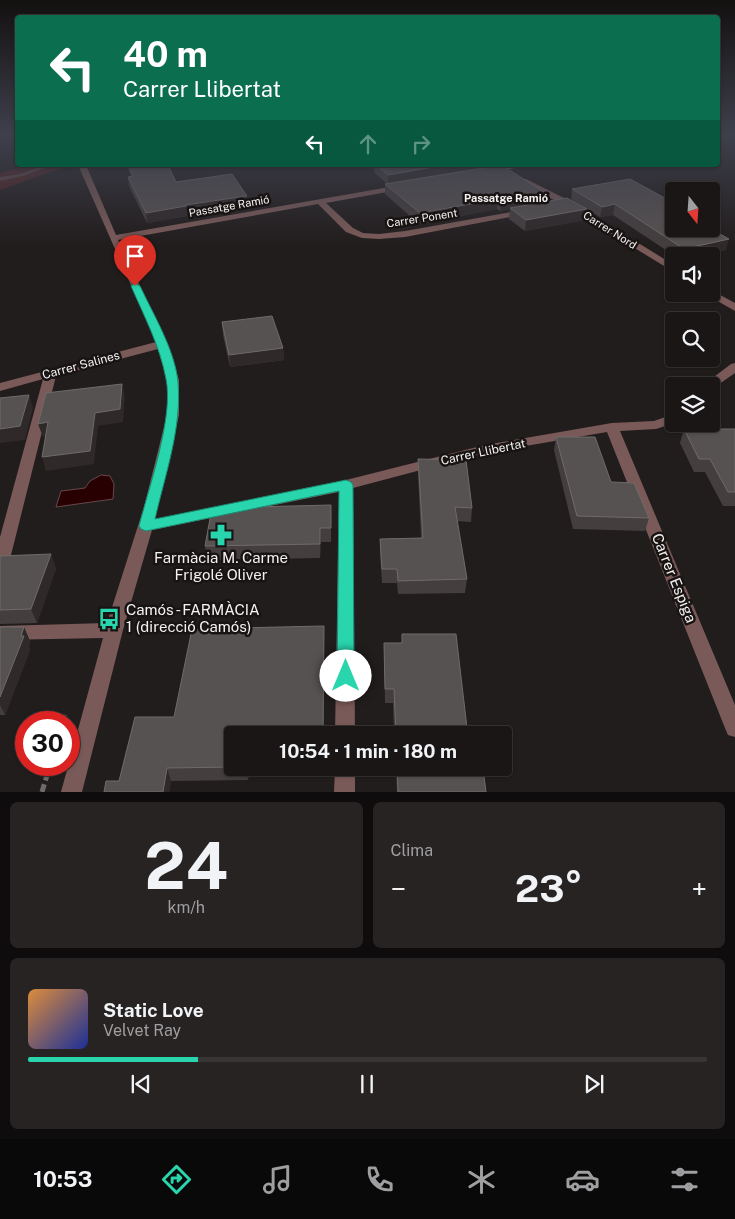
<!DOCTYPE html>
<html lang="es">
<head>
<meta charset="utf-8">
<style>
	:root { --surface:#1a1616; --page:#272323; --text:#f1f3f6; --muted:#9f9fa1; --line:#383535; --accent:#28d5ad }
	body { margin:0; font-family:"Public Sans",sans-serif; background:var(--page); color:var(--text); height:100vh; display:flex; flex-direction:column; font-size:19px; white-space:nowrap }
	* { box-sizing:border-box; margin:0 }
	p { font-size:16px; color:var(--muted) }
	.icon { flex:none; width:28px; height:28px; fill:none; stroke:currentColor; stroke-width:2; stroke-linecap:round; stroke-linejoin:round }
	.map { position:relative; height:792px; overflow:hidden }
	.drawer { display:flex; flex-direction:column; gap:10px; padding:10px; background:#0e0c0c; flex:1 }
	.drawer>* { flex:none }
	.guide { position:absolute; left:15px; top:15px; width:705px; height:152px; border-radius:5px; box-shadow:0 1px 4px #0004,0 0 0 1px var(--line); background:#0b6e4f; color:#fff; overflow:hidden }
	.needle { width:32px; rotate:163deg }
	.fabs { position:absolute; left:665px; top:182px; display:grid; gap:10px }
	.fabs a { display:grid; place-items:center; width:55px; height:55px; border-radius:5px; background:var(--surface); box-shadow:0 1px 4px #0004,0 0 0 1px var(--line); font-size:25px }
	.speed { position:absolute; left:15px; top:711px; display:flex; gap:10px; font-size:25px; font-weight:700; text-align:center }
	.speed>* { display:grid; place-content:center; width:65px; height:65px; border-radius:50%; background:var(--surface); box-shadow:0 1px 4px #0004,0 0 0 1px var(--line); line-height:1 }
	.speed .limit { border:8px solid #d22; background:#fff; color:#111 }
	.pin { position:absolute; display:grid; place-items:center; width:42px; height:42px; color:#fff; margin:-51px -21px; border-radius:50% 50% 50% 0; rotate:-45deg; box-shadow:0 0 5px #0007 }
	.pin .icon { rotate:45deg }
	.me { position:absolute; width:55px; margin:-28px; rotate:0deg; stroke-linejoin:round; filter:drop-shadow(0 0 4px #0008) }
	.turn { display:flex; align-items:center; gap:18px; height:105px; padding:0 25px; font-size:22px }
	.turn .icon { width:65px; height:65px; stroke-width:2.5 }
	.turn b { display:block; font-size:35px; line-height:42px }
	.lanes { display:flex; align-items:center; height:48px; padding:0 25px; background:#0003; justify-content:center; gap:25px; direction:ltr }
	.lanes .off { opacity:.35 }
	.big { font-size:38px; font-weight:700; line-height:1.1 }
	.drawer .widget { flex:1; display:flex; flex-direction:column; justify-content:center; gap:8px; min-width:0; padding:0 18px; border-radius:8px; background:var(--page) }
	.drawer .dial { align-items:center; gap:0 }
	.dial b { font-size:65px; line-height:1 }
	.song { display:flex; align-items:center; gap:15px }
	.cover { width:60px; height:60px; border-radius:8px; background:linear-gradient(135deg,hsl(30 70% 55%),hsl(230 70% 35%)) }
	.played { height:5px; border-radius:2px; background:linear-gradient(90deg,var(--accent) 25%,var(--line) 25%) }
	.keys { display:flex; justify-content:space-around; direction:ltr }
	.heat { display:flex; justify-content:space-between; align-items:center; font-size:28px; direction:ltr }
	.drawer .tiles { flex:1; display:grid; gap:10px; grid-template-columns:1fr 1fr }
	.widget:last-child { grid-column:span 2 }
	.trip { position:absolute; left:224px; top:726px; width:288px; height:50px; border-radius:5px; background:var(--surface); box-shadow:0 1px 4px #0004,0 0 0 1px var(--line); font-weight:700; line-height:50px; text-align:center }
	.tab-bar { display:flex; height:80px; justify-content:space-around; align-items:center; background:#0a0909; color:var(--muted) }
	.tab-bar .icon { width:35px; height:35px }
	.tab-bar .on { color:var(--accent) }
	.tab-bar b { font-size:22px; color:var(--text) }
	.map>svg:first-child { display:block }
	.green { fill:#532121 }
	.water { fill:#280002; stroke:#66484a }
	.lines { fill:none; stroke-linecap:round; stroke-linejoin:round }
	.stream { fill:#66484a; fill-rule:evenodd }
	.path { stroke:#706b6b; stroke-width:5; stroke-dasharray:8 4; stroke-linecap:butt }
	.minor { fill:#7a5a58; fill-rule:evenodd }
	.wall { fill:#443e3e }
	.shaded-wall { fill:#2f2929 }
	.building { fill:#575252; stroke:#706b6b }
	.route { fill:#28d5ad; stroke:#1a8a70 }
	.labels { text-anchor:middle; stroke-width:5; stroke-linejoin:round; paint-order:stroke }
	.far-neighbourhood-label { font-size:11px; font-weight:bold; fill:#f5f1f1; stroke:#191414 }
	.far-street-label { font-size:11px; fill:#f5f1f1; stroke:#191414 }
	.street-label { font-size:12px; fill:#f5f1f1; stroke:#191414 }
	.near-poi-label { font-size:15px; fill:#f5f1f1; stroke:#191414 }
	.near-street-label { font-size:15px; fill:#f5f1f1; stroke:#191414 }
</style>
</head>
<body>
<div class="map">
<svg width="735" height="792" viewBox="0 0 735 792">
	<rect width="100%" height="100%" fill="#221d1d"/>
	<!-- green -->
	<path class="green" d="M30,165l37,1 -67,24v-17z"/>
	<!-- water -->
	<path class="water" d="M101,475l9,1 4,8 -1,15 -57,8 5,-16 24,-3 5,-7z"/>
	<g class="lines">
		<!-- stream -->
		<path class="stream" d="M45,165h8l-30,11 -23,5v-4l20,-3z"/>
		<!-- path -->
		<g class="path">
			<path d="M62,722l3,-8"/>
			<path d="M42,792l8,-27"/>
		</g>
		<!-- minor -->
		<g class="minor">
			<path d="M78,165h8l30,70 285,-50 4,2 -1,2 -78,14 27,25 10,5 16,1 26,-3 124,-22 1,2 -4,3 -121,23 -26,2 -17,-1 -16,-6 -28,-28 -200,36 50,104 11,36v35l-24,104 191,-39 139,-35 127,-22 42,-2 20,-7v9l-18,6 -36,2 115,274v32l-7,-2 -3,-7 -118,-296 -122,21 -132,35 2,247h-20l4,-243 -187,38 -29,100 -41,162h-21l42,-154 -103,2v-14l107,-3 37,-116 23,-92v-35l-9,-31 -102,27 -45,179 -2,4 -9,1v-23l43,-158 -43,12v-8l156,-41z"/>
			<path d="M513,165h18l-41,8 -4,-2z"/>
			<path d="M520,179h6l44,22 104,64v7l-110,-67 -44,-22z"/>
			<path d="M711,290l24,13v8l-28,-16 -1,-1h5z"/>
			<path d="M735,363v10l-23,16 -1,-3h-9l29,-22z"/>
			<path d="M335,768h20v24h-21z"/>
		</g>
	</g>
	<!-- wall -->
	<g class="wall">
		<path d="M127,165h41l8,17 72,23 -61,10v1l-40,7 -18,-37 -1,-9h3z"/>
		<path d="M370,165h113v3l-39,7 100,27 41,18 -60,11 -16,-12 1,-10 -10,2 -3,-2 -78,15 -34,-30v-10h2l-13,-12v-3z"/>
		<path d="M630,179l96,71 -29,6h-22l-62,-41 -13,2 -29,-18 1,-10z"/>
		<path d="M222,322l61,26 1,12 -54,7 -7,-32z"/>
		<path d="M684,429h51v77h-12l-18,-34h-11l-14,-29z"/>
		<path d="M556,437l55,45 38,36 -4,13 -72,-2 -19,-79z"/>
		<path d="M418,459l54,49 -1,14 -14,-1 10,58 -2,14 -67,1 -1,-11h-15l-2,-30v-14l41,-1 -3,-65z"/>
		<path d="M331,519v23h-10l-1,16 -113,2 -2,-14z"/>
		<path d="M0,556l56,12 -19,55 -37,1z"/>
		<path d="M324,626v14l-92,95v33h18l-2,12 -77,1 -2,11h-65l15,-11 55,-64z"/>
		<path d="M0,627h24l6,14 -1,5 1,4 -25,65h-5z"/>
		<path d="M402,634l65,94 12,7h-85l-1,-32h-8l-1,-60h18z"/>
		<path d="M396,768h87l3,24h-89z"/>
	</g>
	<!-- shaded-wall -->
	<g class="shaded-wall">
		<path d="M445,165h38v3l-95,17v-10z"/>
		<path d="M545,193l-2,10 -43,8 1,-10z"/>
		<path d="M247,196l1,9 -61,10v1l-40,7 -1,-10 39,-8z"/>
		<path d="M498,199l-1,10 -78,15 1,-11z"/>
		<path d="M615,204l-2,11 -13,2 2,-10z"/>
		<path d="M587,209l-2,11 -60,11 1,-11z"/>
		<path d="M729,239l-3,11 -29,6h-15l2,-7z"/>
		<path d="M283,348l1,12 -54,7 -1,-12z"/>
		<path d="M122,384l3,13 -2,25 -25,4 -4,38 -48,7 -4,-14 53,-44z"/>
		<path d="M29,395l4,13 -8,32 -25,3v-14z"/>
		<path d="M48,422l5,13 -10,2 -5,-13z"/>
		<path d="M320,528l1,14 -1,16z"/>
		<path d="M51,554l5,14 -19,55 -6,-14z"/>
		<path d="M324,626v109h-1z"/>
		<path d="M24,627l6,14 -1,5 1,4 -25,65 -5,-10v-8z"/>
		<path d="M167,768l4,13 -2,11h-6z"/>
		<path d="M246,768h4l-2,12z"/>
	</g>
	<!-- building -->
	<g class="building">
		<path d="M129,165h39l8,17 56,-8 15,22 -62,9 1,1 -40,7 -18,-36 5,-1z"/>
		<path d="M376,165h69l-57,10z"/>
		<path d="M502,165l43,28 -44,8 -3,-2 -78,14 -35,-29z"/>
		<path d="M630,179l44,24v26h37l18,10 -45,10 -69,-45 -13,3 -30,-18z"/>
		<path d="M567,198l20,11 -61,11 -16,-12z"/>
		<path d="M272,316l11,32 -54,7 -7,-33z"/>
		<path d="M122,384l-2,25 -25,4 -5,38 -48,6 6,-35 -10,2 8,-31z"/>
		<path d="M29,395l-9,31 -20,3v-31z"/>
		<path d="M684,429h51v63h-7l-18,-33h-11z"/>
		<path d="M556,437h39l16,45 23,1 15,35 -72,-2z"/>
		<path d="M418,459l48,1 6,48 -17,-1 12,72 -69,2 -1,-12h-15l-2,-30 43,-1z"/>
		<path d="M331,505v23h-11v16l-115,2 7,-38z"/>
		<path d="M51,554l-20,55 -31,1v-54z"/>
		<path d="M324,626l-1,109h-91v32l-65,1 -4,24h-59l2,-11h13l16,-64h39l18,-88z"/>
		<path d="M0,627h24l-3,9h3l-24,61z"/>
		<path d="M402,634h54l11,94h11l1,7h-83l-2,-46h-9l-1,-46h18z"/>
		<path d="M397,768h86l3,24h-88z"/>
	</g>
	<!-- sky -->
	<linearGradient id="sky" x2="0" y2="1"><stop stop-color="#131010"/><stop offset="0.55" stop-color="#3e404c"/><stop offset="1" stop-color="#3e404c" stop-opacity="0"/></linearGradient>
	<rect width="735" height="245" fill="url(#sky)"/>
	<!-- route -->
	<path class="route" d="M135,283l5,3c13,28 35,64 38,96 4,46 -13,93 -23,137l191,-39 5,2 2,3 1,191 -3,6 -5,2 -6,-2 -3,-6 2,-185 -193,40 -5,-2 -2,-3c10,-39 35,-110 27,-147 -6,-33 -22,-63 -35,-93z"/>
	<!-- icons -->
	<defs>
		<g id="pharmacy-bare" transform="scale(1.725)"><path d="M-2-6h4v4h4v4h-4v4h-4v-4h-4v-4h4Z" fill="#28d5ad" stroke="#191414" stroke-width="2.5" paint-order="stroke"/></g>
		<g id="bus-bare" transform="scale(1.725)"><path d="M-5-6H5V4H4V6H2V4H-2V6H-4V4H-5ZM-3.5-4V0h7V-4ZM-3.5 1.2v1.5H-2V1.2ZM2 1.2v1.5H3.5V1.2Z" fill="#28d5ad" stroke="#191414" stroke-width="2.5" paint-order="stroke"/></g>
	</defs>
	<g fill-rule="evenodd">
		<use href="#pharmacy-bare" x="221" y="535"/>
		<use href="#bus-bare" x="109" y="619"/>
	</g>
	<g class="labels">
		<!-- far-neighbourhood labels -->
		<g class="far-neighbourhood-label">
			<text x="506" y="202">Passatge Ramió</text>
		</g>
		<!-- far-street labels -->
		<g class="far-street-label">
			<text transform="translate(229 206) rotate(-10)" y="4">Passatge Ramió</text>
			<text transform="translate(422 218) rotate(-9)" y="4">Carrer Ponent</text>
			<text transform="translate(610 230) rotate(32)" y="4">Carrer Nord</text>
		</g>
		<!-- street labels -->
		<g class="street-label">
			<text transform="translate(81 365) rotate(-15)" y="4">Carrer Salines</text>
			<text transform="translate(483 452) rotate(-12)" y="4">Carrer Llibertat</text>
		</g>
		<!-- near-poi labels -->
		<g class="near-poi-label">
			<text x="221" y="563">Farmàcia M. Carme<tspan x="221" dy="17">Frigolé Oliver</tspan></text>
			<text x="126" y="615" text-anchor="start">Camós - FARMÀCIA<tspan x="126" dy="17">1 (direcció Camós)</tspan></text>
		</g>
		<!-- near-street labels -->
		<g class="near-street-label">
			<text transform="translate(674 578) rotate(68)" y="5">Carrer Espiga</text>
		</g>
	</g>
</svg>
<div class="fabs">
<a><svg class="needle" viewBox="-14 -14 28 28"><path d="M0-13l5 13h-10z" fill="#e53935"/><path d="M0 13l5-13h-10z" fill="#9f9fa1"/></svg></a>
<a><svg class="icon" aria-label="sound" viewBox="0 0 24 24"><path d="M4 9h4l5-4v14l-5-4H4zM17 9q2 3 0 6"/></svg></a>
<a><svg class="icon" aria-label="search" viewBox="0 0 24 24"><circle cx="10" cy="10" r="6"/><path d="M15 15l6 6"/></svg></a>
<a><svg class="icon" aria-label="layers" viewBox="0 0 24 24"><path d="M12 4l9 5-9 5-9-5zM3 14l9 5 9-5"/></svg></a>
</div>
<div class="speed"><div class="limit">30</div></div>
<div class="pin" style="left:135px;top:286px;background:#d93025"><svg class="icon" aria-label="arrive" viewBox="0 0 24 24"><path d="M6 21V4h12l-3 4 3 4H6"/></svg></div>
<svg class="me" style="left:346px;top:676px" viewBox="-20 -20 40 40"><circle r="19" fill="#fff"/><path d="M0-13L10 11 0 6-10 11z" fill="#28d5ad"/></svg>
<div class="trip">10:54 · 1 min · 180 m</div>
<div class="guide">
<div class="turn"><svg class="icon" aria-label="left" viewBox="0 0 24 24"><path d="M17 20v-9H6M10 6l-5 5 5 5"/></svg><div><b>40 m</b>Carrer Llibertat</div></div>
<div class="lanes"><svg class="icon" aria-label="left" viewBox="0 0 24 24"><path d="M17 20v-9H6M10 6l-5 5 5 5"/></svg><svg class="icon off" aria-label="ahead" viewBox="0 0 24 24"><path d="M12 20V5M6 11l6-6 6 6"/></svg><svg class="icon off" aria-label="right" viewBox="0 0 24 24"><path d="M7 20v-9h11M14 6l5 5-5 5"/></svg></div>
</div>
</div>
<section class="drawer">
<div class="tiles">
<div class="widget dial"><b>24</b><p>km/h</p></div>
<div class="widget"><p>Clima</p>
<div class="heat"><a>−</a><b class="big">23°</b><a>+</a></div>
</div>
<div class="widget">
<div class="song"><i class="cover"></i><div><b>Static Love</b><p>Velvet Ray</p></div></div>
<div class="played"></div>
<div class="keys"><svg class="icon" aria-label="previous" viewBox="0 0 24 24"><path d="M18 5L8 12l10 7zM5 5v14"/></svg><svg class="icon" aria-label="pause" viewBox="0 0 24 24"><path d="M8 5v14M16 5v14"/></svg><svg class="icon" aria-label="next" viewBox="0 0 24 24"><path d="M6 5l10 7-10 7zM19 5v14"/></svg></div>
</div>
</div>
</section>
<nav class="tab-bar">
<b>10:53</b>
<svg class="icon on" aria-label="directions" viewBox="0 0 24 24"><path d="M12 3l9 9-9 9-9-9zM9 14v-3h6M13 9l2 2-2 2"/></svg>
<svg class="icon" aria-label="music" viewBox="0 0 24 24"><path d="M9 18V5l10-2v13"/><circle cx="6" cy="18" r="3"/><circle cx="16" cy="16" r="3"/></svg>
<svg class="icon" aria-label="phone" viewBox="0 0 24 24"><path d="M5 4h4l2 5-3 2q2 4 5 5l2-3 5 2v4C11 20 4 13 5 4z"/></svg>
<svg class="icon" aria-label="climate" viewBox="0 0 24 24"><path d="M12 3v18M4 7l16 10M4 17L20 7"/></svg>
<svg class="icon" aria-label="car" viewBox="0 0 24 24"><path d="M5 17H2v-5l4-1 3-4h7l3 4 3 1v5h-3M9 17h6M6 11h13"/><circle cx="7" cy="17" r="2"/><circle cx="17" cy="17" r="2"/></svg>
<svg class="icon" aria-label="filters" viewBox="0 0 24 24"><path d="M4 7h16M4 17h16"/><circle cx="9" cy="7" r="2"/><circle cx="15" cy="17" r="2"/></svg>
</nav>
</body>
</html>
